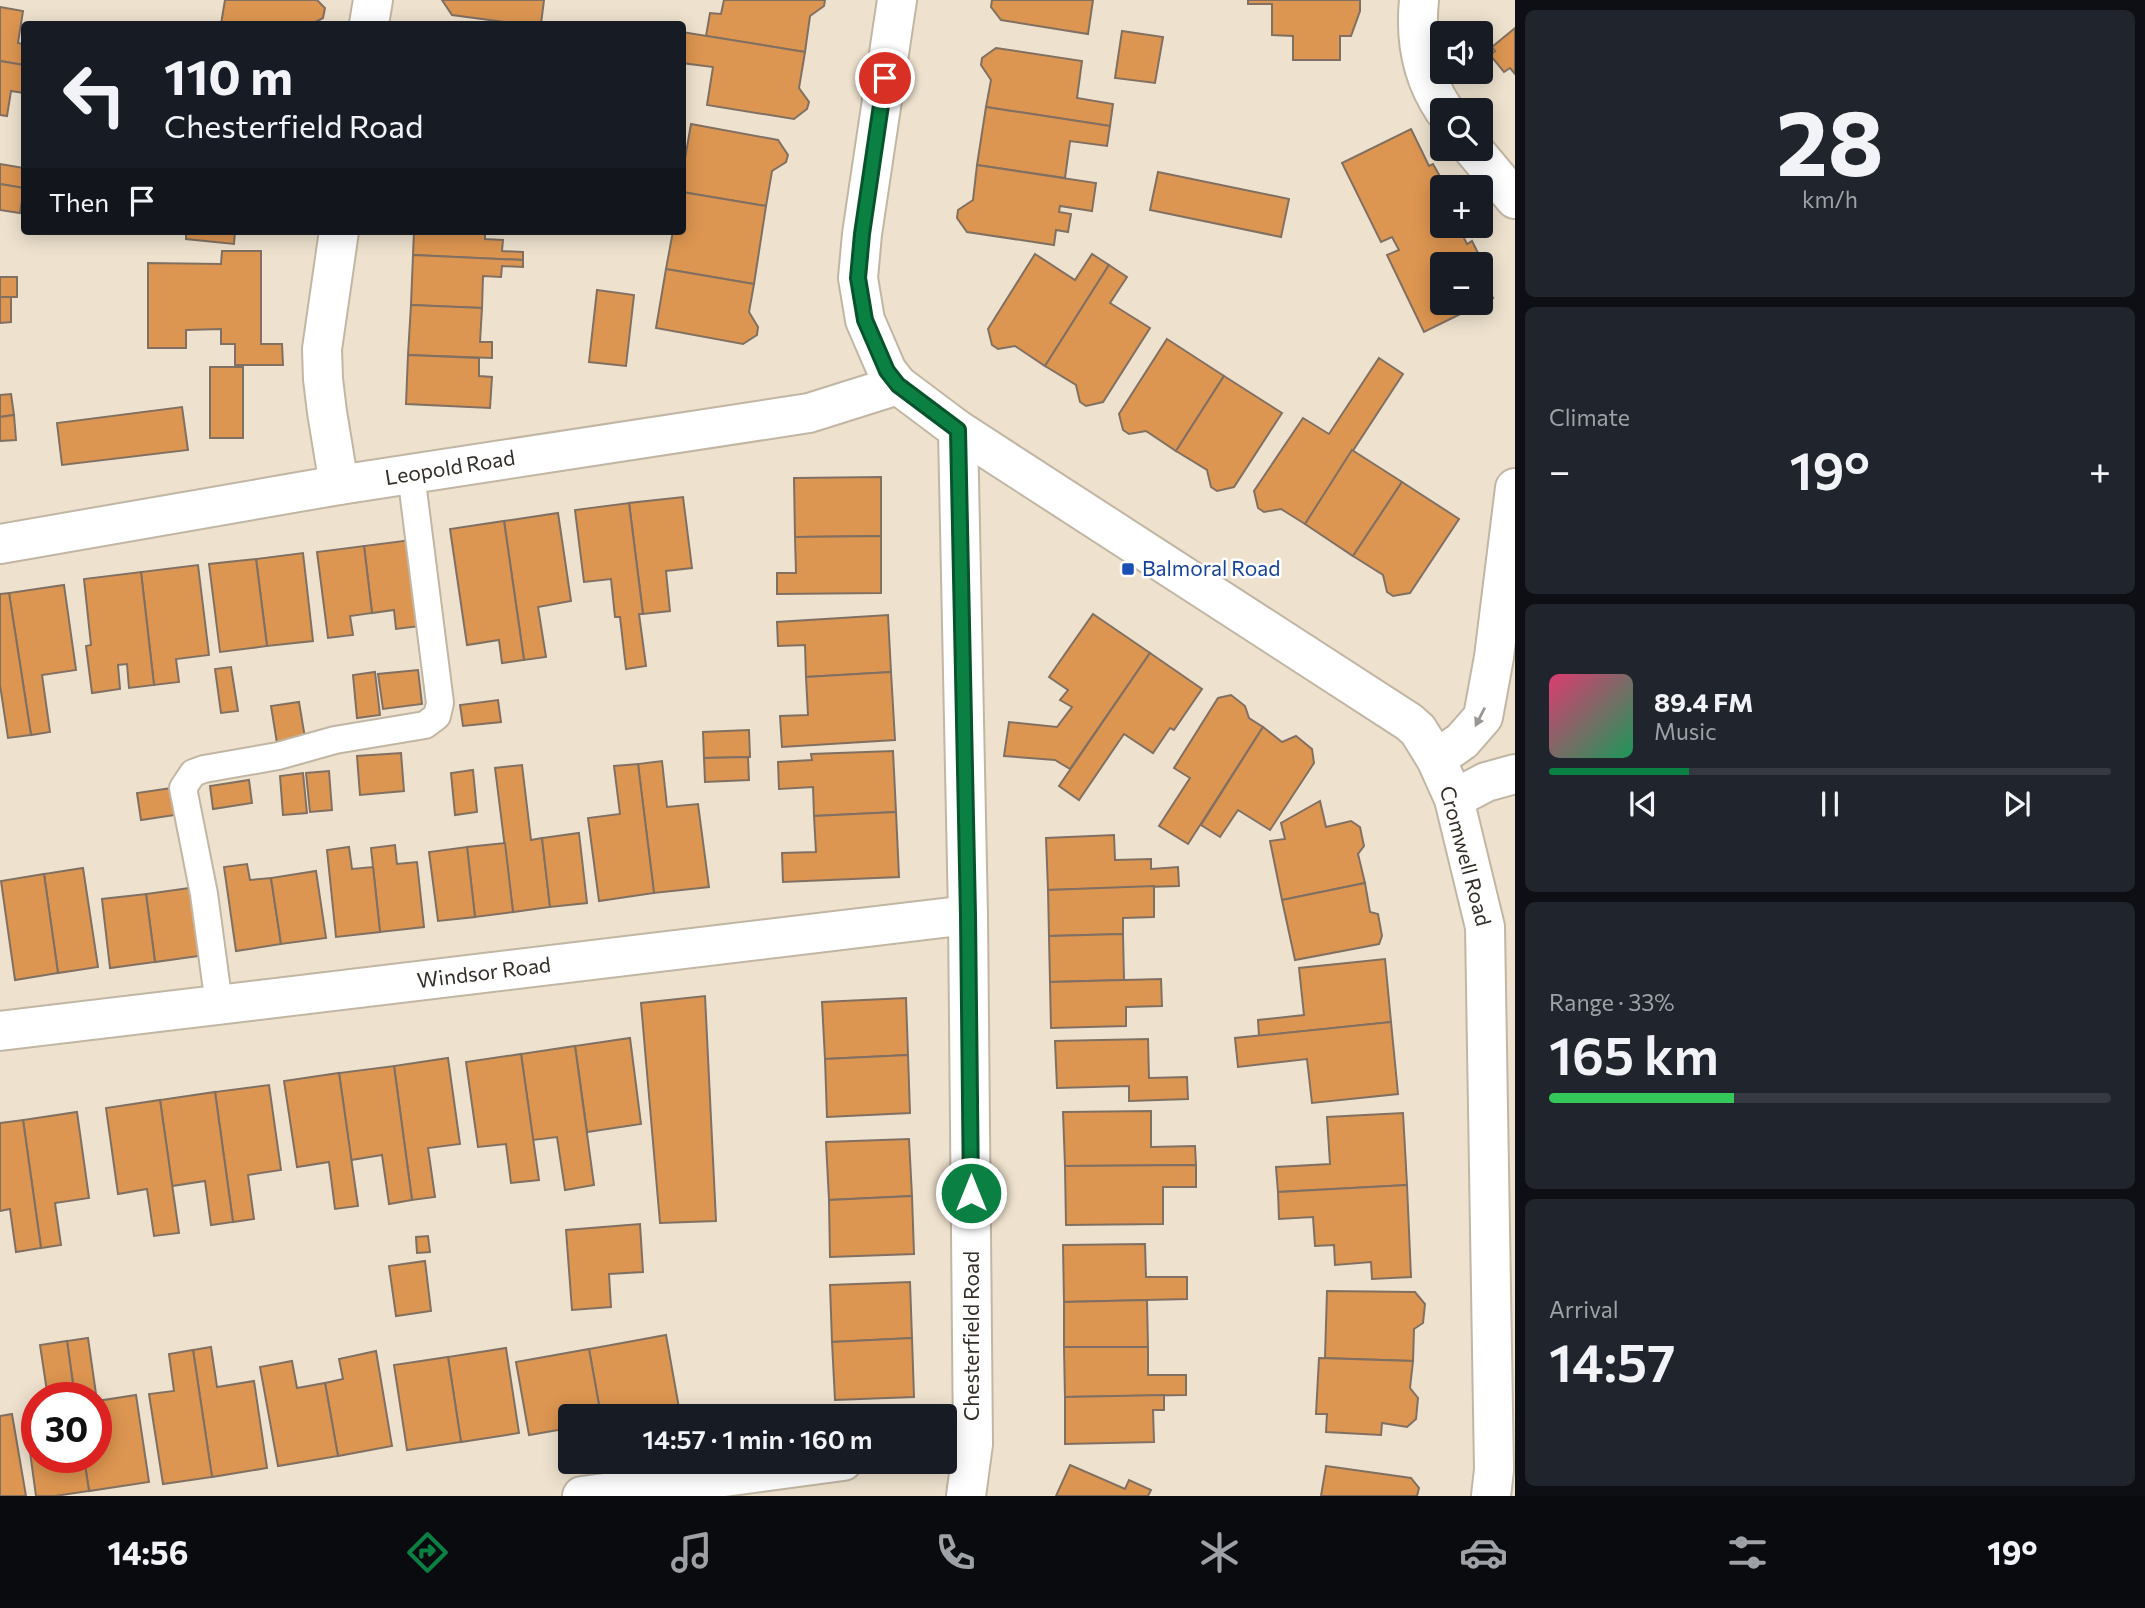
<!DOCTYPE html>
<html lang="en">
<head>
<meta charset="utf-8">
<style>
	:root { --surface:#171b24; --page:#20242c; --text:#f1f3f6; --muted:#9ea1a6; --line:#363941; --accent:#0b8043 }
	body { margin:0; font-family:Commissioner,sans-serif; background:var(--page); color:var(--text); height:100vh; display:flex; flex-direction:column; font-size:26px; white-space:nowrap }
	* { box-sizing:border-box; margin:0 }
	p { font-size:23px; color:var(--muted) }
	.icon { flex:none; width:38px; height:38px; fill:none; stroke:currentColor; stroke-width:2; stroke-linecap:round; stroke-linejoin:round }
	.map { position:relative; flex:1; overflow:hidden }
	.panel { display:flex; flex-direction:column; gap:10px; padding:10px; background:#0d0f14; width:630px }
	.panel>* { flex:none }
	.top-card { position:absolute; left:21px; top:21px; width:665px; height:214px; border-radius:7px; box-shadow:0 4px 18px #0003; background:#171b24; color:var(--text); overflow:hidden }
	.buttons { position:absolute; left:1430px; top:21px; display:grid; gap:14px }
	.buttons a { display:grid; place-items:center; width:63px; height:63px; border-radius:7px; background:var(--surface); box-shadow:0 4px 18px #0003; font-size:35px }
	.speed { position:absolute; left:21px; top:1382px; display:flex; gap:14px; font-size:35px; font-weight:700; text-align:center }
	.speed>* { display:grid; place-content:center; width:91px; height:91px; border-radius:50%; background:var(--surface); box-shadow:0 4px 18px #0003; line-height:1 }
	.speed .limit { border:10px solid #d22; background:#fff; color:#111 }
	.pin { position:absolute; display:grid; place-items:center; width:60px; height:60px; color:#fff; margin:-30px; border:4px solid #fff; border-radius:50%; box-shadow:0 2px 7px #0007 }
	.me { position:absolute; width:77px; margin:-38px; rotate:0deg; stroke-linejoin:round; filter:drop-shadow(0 0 5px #0008) }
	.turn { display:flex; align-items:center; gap:24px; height:147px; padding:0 28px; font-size:32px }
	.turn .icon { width:91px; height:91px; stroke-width:2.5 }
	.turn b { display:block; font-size:49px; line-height:60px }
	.then { display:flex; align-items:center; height:66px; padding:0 28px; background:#0003; gap:14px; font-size:26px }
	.big { font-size:52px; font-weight:600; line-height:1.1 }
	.panel .card { flex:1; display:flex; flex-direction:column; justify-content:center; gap:10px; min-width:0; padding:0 24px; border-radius:10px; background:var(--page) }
	.panel .dial { align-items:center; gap:0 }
	.dial b { font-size:91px; line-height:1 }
	.song { display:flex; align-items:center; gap:21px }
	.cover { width:84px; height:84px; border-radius:10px; background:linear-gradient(135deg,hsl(340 70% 55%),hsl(150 70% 35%)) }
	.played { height:7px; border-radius:4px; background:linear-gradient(90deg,var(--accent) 25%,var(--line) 25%) }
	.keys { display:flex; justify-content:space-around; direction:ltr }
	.heat { display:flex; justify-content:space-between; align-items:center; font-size:38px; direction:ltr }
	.charge { height:10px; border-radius:5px; background:linear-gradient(90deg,#34c759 33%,var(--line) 0) }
	.trip { position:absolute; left:558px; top:1404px; width:399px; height:70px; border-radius:7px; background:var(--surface); box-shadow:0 4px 18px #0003; font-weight:600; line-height:70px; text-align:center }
	.dock { display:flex; height:112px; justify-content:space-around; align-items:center; background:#090b0e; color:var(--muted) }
	.dock .icon { width:49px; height:49px }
	.dock .on { color:var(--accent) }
	.dock b { font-size:32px; color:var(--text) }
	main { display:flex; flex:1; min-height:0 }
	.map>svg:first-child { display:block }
	.building { fill:#dd9651; stroke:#817062; stroke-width:2 }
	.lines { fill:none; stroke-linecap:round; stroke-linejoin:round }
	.lane-casing { stroke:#c1b6a3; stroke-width:30 }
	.street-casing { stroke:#c1b6a3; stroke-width:42 }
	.secondary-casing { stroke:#c1b6a3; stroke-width:42 }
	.lane { stroke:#fff; stroke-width:26 }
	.street { stroke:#fff; stroke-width:38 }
	.secondary { stroke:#fff; stroke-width:38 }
	.oneway { fill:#999693 }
	.route-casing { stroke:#07532c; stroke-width:18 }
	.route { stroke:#0b8043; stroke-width:12 }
	.transit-dot { fill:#1a4fb4; stroke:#fff; stroke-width:2.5 }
	.labels { text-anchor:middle; stroke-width:5; stroke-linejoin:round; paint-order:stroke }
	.street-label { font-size:21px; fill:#332e27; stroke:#fff }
	.transit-label { font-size:21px; fill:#164399; stroke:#fff; text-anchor:start }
</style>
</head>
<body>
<main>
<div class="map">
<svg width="1515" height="1496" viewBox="0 0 1515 1496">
	<rect width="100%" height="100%" fill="#eee2ce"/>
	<!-- building -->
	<g class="building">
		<path d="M225,0h92l8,8 -2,10 -11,6h-91z"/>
		<path d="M442,0h102l-3,24h-21l-68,-9z"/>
		<path d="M724,0h101l-1,6 -14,10 -5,36 -99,-16 4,-23 11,1z"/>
		<path d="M992,0h101l-5,34 -87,-14 -10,-13z"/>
		<path d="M1248,0h112v11l-9,25h-11v24h-47v-24l-21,-1v-31h-24z"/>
		<path d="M0,7l23,4 -5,32 6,1v21l-24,-4z"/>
		<path d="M1515,28v46l-5,-6 -6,4 -14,-17 5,-4 -3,-4z"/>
		<path d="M1122,31l41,6 -8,46 -40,-5z"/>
		<path d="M682,32l123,20 -6,36 10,14 -2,7 -13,10 -87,-14 6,-38 -31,-4z"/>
		<path d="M996,48l86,13 -5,37 36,6 -3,22 -124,-19 5,-27 -10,-15 1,-7z"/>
		<path d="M0,61l24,4v28l-13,-2 -4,25 -7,-1z"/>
		<path d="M986,107l124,19 -3,20 -37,-5 -5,37 -88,-13z"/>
		<path d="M691,124l87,16 10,15 -2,7 -14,9 -6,35 -84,-14v-16z"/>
		<path d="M1411,129l18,37 4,-2 9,16 -5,3 5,11v32h16l9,18 5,-3 10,20 -5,3h-35v39h38v-31l13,26 -69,34 -37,-77 12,-5 -7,-13 -11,5 -39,-79z"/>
		<path d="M0,164l24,4v20l-24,-4z"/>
		<path d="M977,165l119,18 -4,28 -32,-5 -1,6 12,2 -3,18 -12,-2 -2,15 -87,-13 -10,-14 1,-8 15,-10z"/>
		<path d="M1158,172l131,27 -8,38 -131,-27z"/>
		<path d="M0,184l24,4 -4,25 -20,-3z"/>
		<path d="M682,192l84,14 -12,78 -88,-15 7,-38h9z"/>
		<path d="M186,231h49l-1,13 -48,-5z"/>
		<path d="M414,231h71v8l18,1 -1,11 21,1v8l-110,-5z"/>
		<path d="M222,251h39v93h21l1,21h-48v-21h-14v-15l-35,1v18h-38v-85l73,1z"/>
		<path d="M1035,254l40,26 17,-26 17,11 -64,101 -30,-20 -17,3 -6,-4 -4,-16z"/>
		<path d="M413,255l110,5v7l-21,-1 -1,11 -18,-1 -1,32 -71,-3z"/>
		<path d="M1109,265l18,12 -17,26 40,25 -47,74 -17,4 -6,-4 -4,-17 -31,-19z"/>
		<path d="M666,269l88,15 -5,28 9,15 -1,8 -14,9 -87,-16z"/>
		<rect x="0" y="277" width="17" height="20"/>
		<path d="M597,290l37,5 -8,71 -37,-4z"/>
		<path d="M0,297h11v25l-11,1z"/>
		<path d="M411,305l71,3 -2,34h12v16l-84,-3z"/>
		<path d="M1167,339l57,37 -48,75 -30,-20 -17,3 -6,-4 -4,-16z"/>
		<path d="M408,355l71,3v18l13,1 -2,31 -84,-4z"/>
		<path d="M1379,358l24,16 -98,150 -24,-15 -17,3 -6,-4 -4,-17 49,-73 26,16z"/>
		<rect x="210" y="367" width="33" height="71"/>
		<path d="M1224,376l58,37 -48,74 -17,4 -6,-4 -4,-17 -31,-19z"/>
		<path d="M11,394l3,21 -14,2v-22z"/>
		<path d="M182,407l6,43 -126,15 -5,-42z"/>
		<path d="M14,415l2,25 -16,1v-24z"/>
		<path d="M1352,450l50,32 -49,74 -48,-32z"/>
		<path d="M881,477v59l-86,1 -1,-59z"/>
		<path d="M1402,482l57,37 -49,74 -17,3 -6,-4 -4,-17 -30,-19z"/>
		<path d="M683,497l9,71 -26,3 4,40 -27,3 -14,-111z"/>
		<path d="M629,503l14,111h-4l7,52 -20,3 -6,-52h-5l-4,-38 -27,3 -9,-72z"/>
		<path d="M558,513l13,88 -33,6 8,50 -22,3 -20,-139z"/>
		<path d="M504,521l20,139 -22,3 -3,-23 -32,5 -17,-116z"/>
		<path d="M881,536v57l-104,1v-21h19l-1,-36z"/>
		<path d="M411,540l10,86 -25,3 -2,-19 -22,3 -8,-67z"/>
		<path d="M364,546l8,67 -22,3 3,19 -25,3 -11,-86z"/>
		<path d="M303,553l10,88 -46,5 -11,-87z"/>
		<path d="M256,559l11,87 -47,6 -11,-88z"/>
		<path d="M198,565l11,90 -33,4 3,23 -25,3 -13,-113z"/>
		<path d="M141,572l13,113 -25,3 -2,-24 -9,1 2,24 -28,4 -6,-47 5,-1 -7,-66z"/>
		<path d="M64,585l12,85 -34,5 8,57 -19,3 -22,-142z"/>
		<path d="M9,593l22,142 -23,3 -8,-53v-91z"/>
		<path d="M1093,614l57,39 -80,116 -15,-9 -51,-4 5,-34 48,5 15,-20 -12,-7 8,-10 -19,-13z"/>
		<path d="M888,615l3,57 -85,5 -1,-32 -27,1 -1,-24z"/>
		<path d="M1150,653l52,36 -28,41 -4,-2 -17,25 -29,-19 -45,66 -20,-14z"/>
		<path d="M231,667l7,44 -17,2 -6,-44z"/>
		<path d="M418,670l4,34 -39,5 -5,-35z"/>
		<path d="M375,672l5,43 -23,3 -4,-43z"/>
		<path d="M891,672l4,68 -113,7 -2,-31 28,-1 -2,-38z"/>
		<path d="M1231,695l14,11 4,12 14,9 -75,117 -29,-18 31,-48 -16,-10 44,-70z"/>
		<path d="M498,700l3,22 -38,4 -3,-21z"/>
		<path d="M299,702l6,36 -28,5 -6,-37z"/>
		<path d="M1263,727l19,15 14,-6 16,13 2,14 -44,67 -32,-20 -18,27 -19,-12z"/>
		<path d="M749,730l1,27 -46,1 -1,-26z"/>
		<path d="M893,751l3,61 -82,4 -1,-29 -34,2 -1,-27 34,-2 -1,-6z"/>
		<path d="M401,753l3,38 -44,4 -3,-39z"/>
		<path d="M748,757l1,23 -44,2 -1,-24z"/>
		<path d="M662,761l5,46 31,-3 11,83 -55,6 -16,-129z"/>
		<path d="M638,764l16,129 -55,8 -11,-83 32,-4 -6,-48z"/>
		<path d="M522,765l9,75 11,-2 8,69 -37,5 -18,-144z"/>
		<path d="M473,770l4,42 -22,3 -4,-42z"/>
		<path d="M329,771l3,39 -22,2 -4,-39z"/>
		<path d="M303,773l4,40 -24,2 -3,-39z"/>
		<path d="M249,780l3,23 -39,6 -3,-23z"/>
		<path d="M172,788l3,27 -34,5 -4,-27z"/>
		<path d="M1320,801l6,26 25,-6 9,6 4,19 -6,8 7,29 -83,17 -12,-59 15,-2 -4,-16z"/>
		<path d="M896,812l3,65 -116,5 -1,-29 34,-1 -2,-36z"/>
		<path d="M579,833l8,70 -37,4 -8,-69z"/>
		<path d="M1114,835l1,25 36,-1v10l27,-2 1,19 -131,4 -2,-52z"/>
		<path d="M505,843l8,69 -38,5 -8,-70z"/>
		<path d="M395,845l2,19 20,-2 7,65 -44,5 -9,-84z"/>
		<path d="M349,847l3,22 21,-2 7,65 -44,5 -9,-87z"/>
		<path d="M467,847l8,70 -37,4 -9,-69z"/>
		<path d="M247,864l3,16 21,-2 10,66 -45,7 -12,-84z"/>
		<path d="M83,868l15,99 -40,6 -14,-99z"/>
		<path d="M316,871l10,67 -45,6 -10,-66z"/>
		<path d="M44,874l14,99 -43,7 -14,-99z"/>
		<path d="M1365,883l5,29 8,2 4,22 -3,8 -84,16 -13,-60z"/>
		<path d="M1154,886v31l-31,1v16l-74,2 -1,-46z"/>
		<path d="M190,888l9,68 -44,6 -9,-68z"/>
		<path d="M146,894l9,68 -45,6 -8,-69z"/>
		<path d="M1123,934l1,46 -74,2 -1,-46z"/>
		<path d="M1385,959l6,63 -132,14 -1,-16 46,-5 -5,-47z"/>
		<path d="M1161,979l1,27 -36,1v19l-75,2 -1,-46z"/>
		<path d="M705,996l11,225 -56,2 -19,-220z"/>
		<path d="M906,998l2,57 -83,4 -3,-57z"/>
		<path d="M1391,1022l7,72 -86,9 -5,-44 -69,8 -3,-29z"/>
		<path d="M630,1038l11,86 -54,8 -12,-86z"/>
		<path d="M1148,1039l1,39 38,-1 1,22 -59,2v-15l-72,2 -2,-47z"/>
		<path d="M575,1046l19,139 -29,5 -8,-53 -24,3 -12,-86z"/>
		<path d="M521,1054l18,126 -28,3 -5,-39 -28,3 -12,-85z"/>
		<path d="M908,1055l2,58 -83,4 -2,-58z"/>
		<path d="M448,1058l12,86 -32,4 7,49 -23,3 -18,-134z"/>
		<path d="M394,1066l18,134 -23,4 -7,-49 -31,5 -12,-87z"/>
		<path d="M339,1073l19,133 -23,3 -6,-47 -32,5 -13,-86z"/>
		<path d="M269,1085l12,85 -33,5 6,44 -21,3 -18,-130z"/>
		<path d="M215,1092l18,130 -22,3 -6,-44 -33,5 -12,-86z"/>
		<path d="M160,1100l19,133 -25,3 -7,-47 -29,5 -12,-86z"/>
		<path d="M1151,1111v36l44,-1 1,19 -131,1 -2,-54z"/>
		<path d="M77,1112l12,86 -34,5 6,42 -20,3 -18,-128z"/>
		<path d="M1403,1113l4,72 -129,7 -2,-25 54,-3 -3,-47z"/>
		<path d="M23,1120l18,128 -25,4 -6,-43 -10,2v-88z"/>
		<path d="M909,1139l3,57 -83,4 -3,-58z"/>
		<path d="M1196,1165v22h-33v37l-97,1 -1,-59z"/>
		<path d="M1407,1185l4,92 -39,2 -1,-17 -36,3 -1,-20 -19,1 -2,-29 -34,2 -1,-27z"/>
		<path d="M912,1196l2,58 -84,3 -1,-57z"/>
		<path d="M640,1224l3,48 -34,2 2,33 -39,3 -6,-80z"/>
		<path d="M428,1236l2,16 -13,1 -1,-16z"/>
		<path d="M1145,1244l1,33h41v22l-123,3 -1,-57z"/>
		<path d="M425,1261l6,50 -35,5 -7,-50z"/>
		<path d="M910,1282l2,56 -80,4 -2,-57z"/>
		<path d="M1327,1291l88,1 10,12 -2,19 -9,6 -1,32 -88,-3z"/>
		<path d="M1147,1300l1,47h-84v-45z"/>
		<path d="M666,1335l13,73 -41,8h-37l-12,-67z"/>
		<path d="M88,1338l9,63 39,-6 13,87 -60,9 -5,-33h12v-60h-21l-8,-57z"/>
		<path d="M912,1338l2,59 -79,3 -3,-58z"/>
		<path d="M67,1341l8,57h-27l-8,-53z"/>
		<path d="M211,1347l6,40 37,-6 13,87 -55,9 -19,-127z"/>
		<path d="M1064,1347h84v28h38v20l-121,2z"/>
		<path d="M506,1348l13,85 -58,9 -13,-85z"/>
		<path d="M589,1349l12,67h-31v12l-41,7 -13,-73z"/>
		<path d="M193,1350l19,127 -49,7 -14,-90 25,-3 -5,-37z"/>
		<path d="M376,1351l16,95 -54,10 -13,-73 18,-4 -4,-20z"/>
		<path d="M448,1357l13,85 -54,8 -13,-85z"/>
		<path d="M1319,1358l94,3 -3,27 8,10 -2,21 -9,8 -25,-4 -1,12 -55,-3 1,-18h-11z"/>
		<path d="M292,1361l5,27 28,-5 13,73 -60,10 -18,-99z"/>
		<path d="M1164,1395v15h-11l1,32 -89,2v-47z"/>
		<path d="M37,1413v45h47l5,33 -34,5h-19l-11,-81z"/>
		<path d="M12,1414l14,82h-26v-80z"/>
		<path d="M1070,1465l55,24 4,-9 22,10 -3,6h-92z"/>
		<path d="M1326,1466l85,12 8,10 -2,8h-96z"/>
	</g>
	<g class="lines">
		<!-- lane casing -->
		<g class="lane-casing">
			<path id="lane" d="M219,1005l-15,-111 -21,-106 10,-15 11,-4 74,-13 57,-16 90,-15 12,-9 3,-13 -29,-229"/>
		</g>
		<!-- street casing -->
		<g class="street-casing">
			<g id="street">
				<path d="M1419,0c-4,40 2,76 25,110"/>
				<path d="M369,24l4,-24"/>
				<path d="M1473,149l42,50"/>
				<path d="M958,430l10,485 5,529 -7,52"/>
				<path d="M339,485l-12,-73 -4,-33 -1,-30 17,-118"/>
				<path d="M0,544l339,-59 470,-72 89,-28"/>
				<path d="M1436,759l26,-18 21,-24 11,-60 21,-169"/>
				<path d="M1454,799l32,-17 29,-8"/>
				<path d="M0,1031l968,-116"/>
				<path d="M582,1496l261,-35"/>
			</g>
		</g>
		<!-- secondary casing -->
		<g class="secondary-casing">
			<path id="secondary" d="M897,0l-35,234 -4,44 7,42 22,51 11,14 60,45 451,292 9,8 18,29 18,40 31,128 9,543 -3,26"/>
		</g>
		<!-- lane -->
		<use href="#lane" class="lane"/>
		<!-- street -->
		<use href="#street" class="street"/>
		<!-- secondary -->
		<use href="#secondary" class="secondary"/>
	</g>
	<!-- one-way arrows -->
	<defs><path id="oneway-solid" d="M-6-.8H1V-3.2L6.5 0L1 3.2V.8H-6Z" transform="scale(1.75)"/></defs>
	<use class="oneway" href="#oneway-solid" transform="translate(1480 717) rotate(117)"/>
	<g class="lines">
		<!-- route casing -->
		<g class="route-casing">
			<path id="route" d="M885,78l-23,156 -4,44 7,42 22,51 11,14 60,45 10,485 3,278"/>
		</g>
		<!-- route -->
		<use href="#route" class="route"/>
	</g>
	<!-- markers -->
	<rect class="transit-dot" x="1121" y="562" width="14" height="14" rx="3.5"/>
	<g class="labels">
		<!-- street labels -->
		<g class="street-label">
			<text transform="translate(450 468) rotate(-9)" y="7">Leopold Road</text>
			<text transform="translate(1465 856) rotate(75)" y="7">Cromwell Road</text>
			<text transform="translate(484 973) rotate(-7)" y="7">Windsor Road</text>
			<text transform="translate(972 1336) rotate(-90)" y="7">Chesterfield Road</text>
		</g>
		<!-- transit labels -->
		<g class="transit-label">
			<text x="1142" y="576">Balmoral Road</text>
		</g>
	</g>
</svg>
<div class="buttons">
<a><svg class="icon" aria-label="sound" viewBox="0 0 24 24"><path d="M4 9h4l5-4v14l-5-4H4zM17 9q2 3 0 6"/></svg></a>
<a><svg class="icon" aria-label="search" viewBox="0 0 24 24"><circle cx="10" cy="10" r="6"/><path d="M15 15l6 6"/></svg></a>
<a>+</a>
<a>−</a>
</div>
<div class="speed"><div class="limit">30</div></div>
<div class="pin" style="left:885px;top:78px;background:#d93025"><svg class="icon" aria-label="arrive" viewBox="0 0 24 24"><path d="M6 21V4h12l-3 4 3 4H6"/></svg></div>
<svg class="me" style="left:971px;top:1193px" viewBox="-20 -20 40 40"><circle r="17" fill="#0b8043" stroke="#fff" stroke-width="3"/><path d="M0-11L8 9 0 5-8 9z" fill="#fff"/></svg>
<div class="trip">14:57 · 1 min · 160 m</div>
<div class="top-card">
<div class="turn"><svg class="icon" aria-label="left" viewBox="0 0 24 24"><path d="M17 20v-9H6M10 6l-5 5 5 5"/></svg><div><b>110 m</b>Chesterfield Road</div></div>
<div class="then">Then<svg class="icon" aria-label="arrive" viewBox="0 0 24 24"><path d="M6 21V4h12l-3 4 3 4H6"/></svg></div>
</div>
</div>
<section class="panel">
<div class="card dial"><b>28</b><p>km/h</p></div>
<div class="card"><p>Climate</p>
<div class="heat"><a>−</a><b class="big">19°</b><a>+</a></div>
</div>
<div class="card">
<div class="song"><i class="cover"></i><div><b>89.4 FM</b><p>Music</p></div></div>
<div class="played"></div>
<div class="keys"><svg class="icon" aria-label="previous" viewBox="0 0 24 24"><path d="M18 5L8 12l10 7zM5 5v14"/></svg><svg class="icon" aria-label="pause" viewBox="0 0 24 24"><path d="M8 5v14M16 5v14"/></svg><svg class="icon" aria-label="next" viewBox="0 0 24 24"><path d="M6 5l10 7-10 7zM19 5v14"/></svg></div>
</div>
<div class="card"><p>Range · 33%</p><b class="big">165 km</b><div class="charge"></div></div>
<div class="card"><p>Arrival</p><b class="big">14:57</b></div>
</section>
</main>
<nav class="dock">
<b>14:56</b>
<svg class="icon on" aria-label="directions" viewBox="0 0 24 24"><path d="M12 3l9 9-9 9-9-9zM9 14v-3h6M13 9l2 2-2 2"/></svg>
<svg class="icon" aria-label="music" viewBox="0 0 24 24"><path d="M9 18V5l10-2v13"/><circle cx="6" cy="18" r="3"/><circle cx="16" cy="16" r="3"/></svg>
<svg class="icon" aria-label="phone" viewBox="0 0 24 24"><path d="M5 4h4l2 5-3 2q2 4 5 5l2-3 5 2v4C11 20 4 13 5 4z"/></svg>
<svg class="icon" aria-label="climate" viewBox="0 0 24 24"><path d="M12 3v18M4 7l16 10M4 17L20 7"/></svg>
<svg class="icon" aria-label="car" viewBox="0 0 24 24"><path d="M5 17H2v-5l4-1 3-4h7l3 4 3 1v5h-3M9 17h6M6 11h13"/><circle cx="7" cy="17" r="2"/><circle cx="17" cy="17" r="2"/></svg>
<svg class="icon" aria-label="filters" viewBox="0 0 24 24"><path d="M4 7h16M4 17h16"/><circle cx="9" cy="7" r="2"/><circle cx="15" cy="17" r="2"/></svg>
<b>19°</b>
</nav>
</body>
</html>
